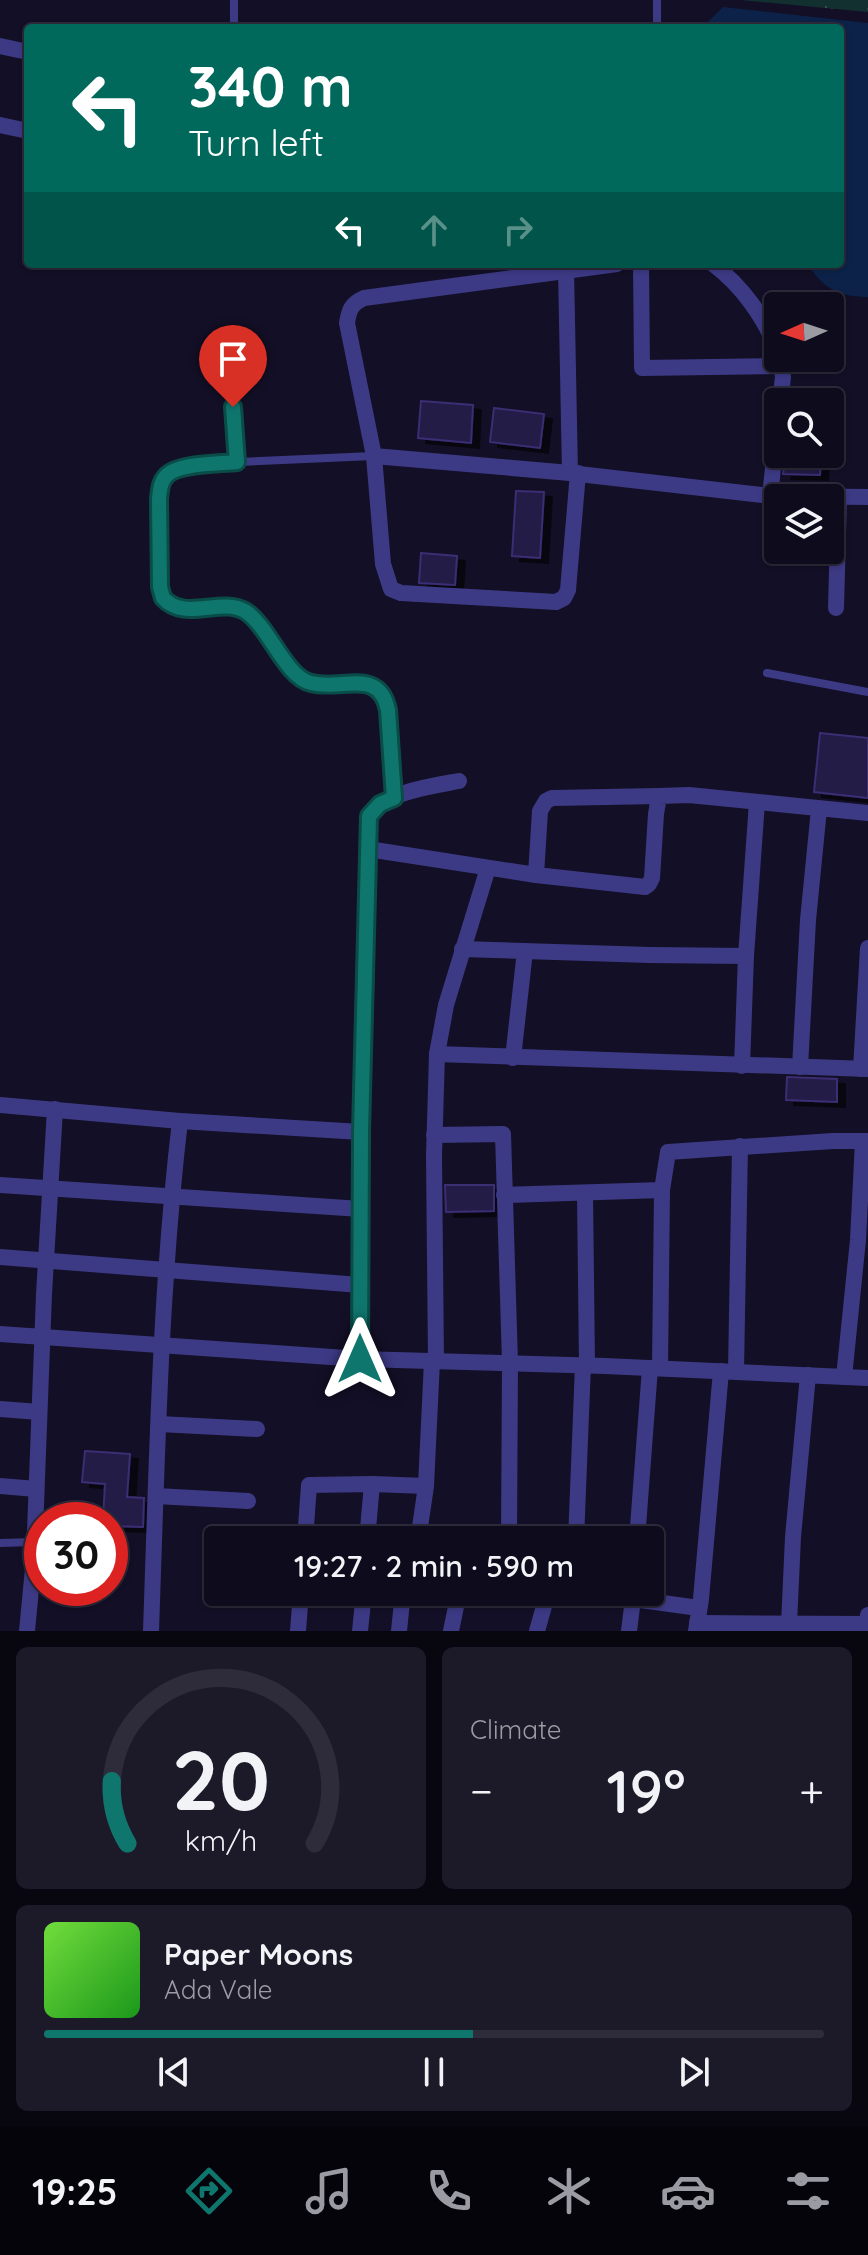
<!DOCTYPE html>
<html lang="en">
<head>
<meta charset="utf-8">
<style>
	:root { --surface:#0e0b1c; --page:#1c1929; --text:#f1f3f6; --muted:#9b9ba3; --line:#2e2b3b; --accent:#0f766e }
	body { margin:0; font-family:Quicksand,sans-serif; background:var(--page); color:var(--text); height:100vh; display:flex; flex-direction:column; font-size:30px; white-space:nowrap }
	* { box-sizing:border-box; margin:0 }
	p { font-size:26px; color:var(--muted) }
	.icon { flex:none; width:44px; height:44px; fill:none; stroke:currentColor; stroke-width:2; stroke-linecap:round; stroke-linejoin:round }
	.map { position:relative; height:1631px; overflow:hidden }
	.side { display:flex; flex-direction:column; gap:16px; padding:16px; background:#08060f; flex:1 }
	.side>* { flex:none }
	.hud { position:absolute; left:24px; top:24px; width:820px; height:244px; border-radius:8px; box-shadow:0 2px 6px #0004,0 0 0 2px var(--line); background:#00695c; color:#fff; overflow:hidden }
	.needle { width:52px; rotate:267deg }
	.fabs { position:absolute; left:764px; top:292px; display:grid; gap:16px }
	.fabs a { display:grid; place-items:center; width:80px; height:80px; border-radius:8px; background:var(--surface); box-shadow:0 2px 6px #0004,0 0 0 2px var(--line); font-size:40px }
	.speed { position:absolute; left:24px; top:1502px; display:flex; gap:16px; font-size:40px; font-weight:700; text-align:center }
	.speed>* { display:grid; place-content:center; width:104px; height:104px; border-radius:50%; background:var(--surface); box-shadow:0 2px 6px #0004,0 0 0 2px var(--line); line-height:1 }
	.speed .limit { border:12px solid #d22; background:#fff; color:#111 }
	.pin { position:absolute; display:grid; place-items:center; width:68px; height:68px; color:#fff; margin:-82px -34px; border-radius:50% 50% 50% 0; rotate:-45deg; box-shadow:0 0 8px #0007 }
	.pin .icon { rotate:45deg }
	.me { position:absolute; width:88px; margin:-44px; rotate:0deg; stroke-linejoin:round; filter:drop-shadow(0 0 6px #0008) }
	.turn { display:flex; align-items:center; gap:28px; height:168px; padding:0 32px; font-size:36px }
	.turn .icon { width:104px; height:104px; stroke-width:2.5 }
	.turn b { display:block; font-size:56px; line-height:68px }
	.lanes { display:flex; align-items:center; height:76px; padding:0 32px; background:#0003; justify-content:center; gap:40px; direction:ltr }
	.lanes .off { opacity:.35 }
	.big { font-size:60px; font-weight:600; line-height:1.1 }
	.side .tile { flex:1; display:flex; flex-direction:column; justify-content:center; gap:12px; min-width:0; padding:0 28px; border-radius:12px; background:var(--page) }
	.side .dial { align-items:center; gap:0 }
	.dial svg { height:208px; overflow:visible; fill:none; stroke:var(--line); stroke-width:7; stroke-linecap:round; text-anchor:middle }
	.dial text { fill:var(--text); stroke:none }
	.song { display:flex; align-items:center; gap:24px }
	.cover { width:96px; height:96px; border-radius:12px; background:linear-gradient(135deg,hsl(100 70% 55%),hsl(120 70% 35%)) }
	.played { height:8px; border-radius:4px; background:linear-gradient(90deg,var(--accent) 55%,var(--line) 55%) }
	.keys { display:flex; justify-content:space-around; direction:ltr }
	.heat { display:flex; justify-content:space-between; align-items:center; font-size:44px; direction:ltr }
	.side .tiles { flex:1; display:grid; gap:16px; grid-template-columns:1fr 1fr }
	.tile:last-child { grid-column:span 2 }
	.trip { position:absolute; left:204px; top:1526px; width:460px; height:80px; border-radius:8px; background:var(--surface); box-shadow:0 2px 6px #0004,0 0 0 2px var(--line); font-weight:600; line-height:80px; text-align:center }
	.menu { display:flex; height:128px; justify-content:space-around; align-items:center; background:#06040b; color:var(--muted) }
	.menu .icon { width:56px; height:56px }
	.menu .on { color:var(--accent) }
	.menu b { font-size:36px; color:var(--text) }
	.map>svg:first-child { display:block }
	.park { fill:url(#park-tufts) }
	.water { fill:#0c2248 }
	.building { fill:#241b47; stroke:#3b2d73; stroke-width:2; filter:url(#shadow) }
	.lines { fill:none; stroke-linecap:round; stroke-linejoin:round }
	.service { stroke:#3d3a85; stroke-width:8 }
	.minor { stroke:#3d3a85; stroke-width:16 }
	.route-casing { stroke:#0a4d48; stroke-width:20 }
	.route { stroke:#0f766e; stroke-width:14 }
</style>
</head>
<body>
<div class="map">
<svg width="868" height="1631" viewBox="0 0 868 1631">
	<defs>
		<pattern id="park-tufts" width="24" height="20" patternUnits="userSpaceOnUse" patternTransform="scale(2)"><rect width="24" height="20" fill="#12302f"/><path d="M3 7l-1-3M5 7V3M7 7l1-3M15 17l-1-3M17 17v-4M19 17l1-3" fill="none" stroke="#344d4e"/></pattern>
		<filter id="shadow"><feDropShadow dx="8" dy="5" stdDeviation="0" flood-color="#0009"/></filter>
	</defs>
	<rect width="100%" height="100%" fill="#130f26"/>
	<!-- park -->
	<path class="park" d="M741,0h127v12z"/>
	<!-- water -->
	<path class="water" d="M723,7l145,16v274c-32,-1 -43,-8 -61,-33h33v-236h-133l1,-6z"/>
	<!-- building -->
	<g class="building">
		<path d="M421,401l52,4 -2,38 -53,-5z"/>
		<path d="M494,408l50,6 -4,34 -50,-6z"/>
		<path d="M786,454h35l-1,21 -37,-1z"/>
		<path d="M516,491l28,1 -4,66 -28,-2z"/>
		<path d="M421,553l36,3 -2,29 -36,-2z"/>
		<path d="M820,733l48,5v60l-54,-6z"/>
		<path d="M787,1077l50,2v23l-51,-2z"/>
		<path d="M445,1185h49v26l-48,1z"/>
		<path d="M85,1451l45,3 -3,43 17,1 -1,29 -33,-1v-6h-7l2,-36 -23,-2z"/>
	</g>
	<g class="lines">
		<!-- service -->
		<g class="service">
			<path d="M234,28v-28"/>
			<path d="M657,28v-28"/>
			<path d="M229,351l8,111"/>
			<path d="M373,456l-136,6 -60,7 -9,4 -7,11 -2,15 1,88 3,11c22,25 57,-1 82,14 24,14 40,65 66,71 31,8 68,-16 77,27l6,88"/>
			<path d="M767,673l101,19"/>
			<path d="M0,1543l35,-1"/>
		</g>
		<!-- minor -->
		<g class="minor">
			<path d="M0,46l28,6"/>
			<path d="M0,125l28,6"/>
			<path d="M617,264l-253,34c-13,6 -15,12 -17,25l27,133 196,17 200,23 98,1"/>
			<path d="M641,264l1,104 140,-2"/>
			<path d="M713,264c29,22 53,55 65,89"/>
			<path d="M566,270l4,203"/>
			<path d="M780,358l3,19 -3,25"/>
			<path d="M374,456l9,108 8,25 10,4 155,9 8,-4 4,-8 10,-117"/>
			<path d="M770,496l8,-74"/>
			<path d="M836,608l3,-111"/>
			<path d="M368,849l168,26 109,12 4,-3 3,-6 4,-64 3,-18 30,-1 179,18"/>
			<path d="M536,875l4,-64 6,-10 6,-3 107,-2"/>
			<path d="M462,949l188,6 96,1 -4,110"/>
			<path d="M746,956l11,-154"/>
			<path d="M437,1054l431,15"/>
			<path d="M513,1058l12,-107"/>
			<path d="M800,1067l8,-147 11,-111"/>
			<path d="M861,1069l7,-121"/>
			<path d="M0,1105l180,16 181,11 -1,227 -360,-25"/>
			<path d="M361,1132l8,-316c16,-24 63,-30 90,-35"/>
			<path d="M434,1135l69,-1 7,228 -1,178"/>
			<path d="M0,1185l361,24"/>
			<path d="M585,1193l2,172"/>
			<path d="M504,1195l158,-5 6,-38 165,-11h35"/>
			<path d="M0,1257l360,28"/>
			<path d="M360,1359l245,7 263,12"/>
			<path d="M432,1361l-6,125 -7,48 19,6"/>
			<path d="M436,1361l-2,-205 3,-102 9,-49 42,-137"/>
			<path d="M660,1368l2,-178"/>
			<path d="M736,1371l4,-225"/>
			<path d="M844,1377l14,-137 5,-99"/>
			<path d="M0,1409l39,3"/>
			<path d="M159,1424l98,5"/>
			<path d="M372,1484l54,2"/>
			<path d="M0,1486l36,3"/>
			<path d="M156,1496l92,5"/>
			<path d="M305,1540l4,-55 63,-1 -5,56"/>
			<path d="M576,1540l7,-175"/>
			<path d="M637,1540l13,-172"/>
			<path d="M573,1592l60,7 -4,32"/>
			<path d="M633,1592v7l66,9"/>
			<path d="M697,1623l170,1 1,-9"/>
			<path d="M789,1624l4,-87 15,-162"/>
			<path d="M27,1631l7,-73 10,-264 11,-185"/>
			<path d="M151,1631c6,-170 9,-341 29,-510"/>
			<path d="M298,1631l3,-39"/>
			<path d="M360,1631l4,-39"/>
			<path d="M399,1631l4,-39"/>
			<path d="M451,1631l8,-39"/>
			<path d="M537,1631l11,-39"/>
			<path d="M696,1631l5,-32 20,-228"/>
		</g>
	</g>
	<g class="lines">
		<!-- route casing -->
		<g class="route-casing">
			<path id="route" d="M233,407l4,55c-17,2 -58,1 -70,13 -7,7 -7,15 -8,24l1,88 3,11c22,24 57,-1 82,13 24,15 40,66 66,72 31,8 68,-16 77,27l6,88 -14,6 -11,12 -8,316 -1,227"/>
		</g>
		<!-- route -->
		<use href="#route" class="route"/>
	</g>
</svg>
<div class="fabs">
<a><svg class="needle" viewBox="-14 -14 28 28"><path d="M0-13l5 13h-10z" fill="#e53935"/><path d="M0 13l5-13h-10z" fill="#9b9ba3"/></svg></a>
<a><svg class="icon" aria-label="search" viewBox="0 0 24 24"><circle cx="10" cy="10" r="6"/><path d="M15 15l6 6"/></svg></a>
<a><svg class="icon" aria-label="layers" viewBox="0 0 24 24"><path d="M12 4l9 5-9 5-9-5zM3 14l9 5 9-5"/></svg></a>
</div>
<div class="speed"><div class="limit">30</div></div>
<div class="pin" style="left:233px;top:407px;background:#d93025"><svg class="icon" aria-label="arrive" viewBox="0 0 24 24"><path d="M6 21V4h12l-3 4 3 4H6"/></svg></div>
<svg class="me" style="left:360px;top:1359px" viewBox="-20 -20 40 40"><path d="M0-17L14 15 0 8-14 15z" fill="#0f766e" stroke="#fff" stroke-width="4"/></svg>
<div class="trip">19:27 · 2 min · 590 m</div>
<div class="hud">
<div class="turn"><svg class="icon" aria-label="left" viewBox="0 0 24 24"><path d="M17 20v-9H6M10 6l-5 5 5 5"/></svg><div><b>340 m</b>Turn left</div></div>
<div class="lanes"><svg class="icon" aria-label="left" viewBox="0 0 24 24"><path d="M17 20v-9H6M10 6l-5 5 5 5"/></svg><svg class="icon off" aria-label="ahead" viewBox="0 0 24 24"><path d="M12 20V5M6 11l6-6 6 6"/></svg><svg class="icon off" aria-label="right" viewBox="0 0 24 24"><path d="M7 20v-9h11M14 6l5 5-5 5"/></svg></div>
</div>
</div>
<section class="side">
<div class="tiles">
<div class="tile dial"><svg viewBox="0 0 100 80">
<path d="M14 69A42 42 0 1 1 86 69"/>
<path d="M14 69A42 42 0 0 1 8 45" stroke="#0f766e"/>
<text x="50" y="56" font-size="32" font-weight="700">20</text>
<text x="50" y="72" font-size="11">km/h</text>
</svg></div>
<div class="tile"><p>Climate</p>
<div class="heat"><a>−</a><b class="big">19°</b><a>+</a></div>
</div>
<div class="tile">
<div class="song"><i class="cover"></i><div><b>Paper Moons</b><p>Ada Vale</p></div></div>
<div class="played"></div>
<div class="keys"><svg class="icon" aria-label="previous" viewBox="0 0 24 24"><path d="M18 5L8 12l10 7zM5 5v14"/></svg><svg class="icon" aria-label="pause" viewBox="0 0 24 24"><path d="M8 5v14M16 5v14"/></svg><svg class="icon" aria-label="next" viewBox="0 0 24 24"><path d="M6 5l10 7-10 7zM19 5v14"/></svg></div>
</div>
</div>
</section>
<nav class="menu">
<b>19:25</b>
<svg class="icon on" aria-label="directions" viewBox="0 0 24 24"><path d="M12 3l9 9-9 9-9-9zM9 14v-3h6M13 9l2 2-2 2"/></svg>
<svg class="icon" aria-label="music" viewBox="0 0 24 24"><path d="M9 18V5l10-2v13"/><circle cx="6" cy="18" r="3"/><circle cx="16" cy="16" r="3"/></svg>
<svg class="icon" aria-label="phone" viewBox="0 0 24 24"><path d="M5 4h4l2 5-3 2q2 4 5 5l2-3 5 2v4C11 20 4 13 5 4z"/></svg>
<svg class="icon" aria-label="climate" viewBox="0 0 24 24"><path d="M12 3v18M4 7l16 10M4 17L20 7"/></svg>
<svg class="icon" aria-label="car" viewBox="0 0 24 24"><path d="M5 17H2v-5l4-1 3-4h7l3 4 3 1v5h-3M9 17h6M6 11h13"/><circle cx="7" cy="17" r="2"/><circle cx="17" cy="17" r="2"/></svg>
<svg class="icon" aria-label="filters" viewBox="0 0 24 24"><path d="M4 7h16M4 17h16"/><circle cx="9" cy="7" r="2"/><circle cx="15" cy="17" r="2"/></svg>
</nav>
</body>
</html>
